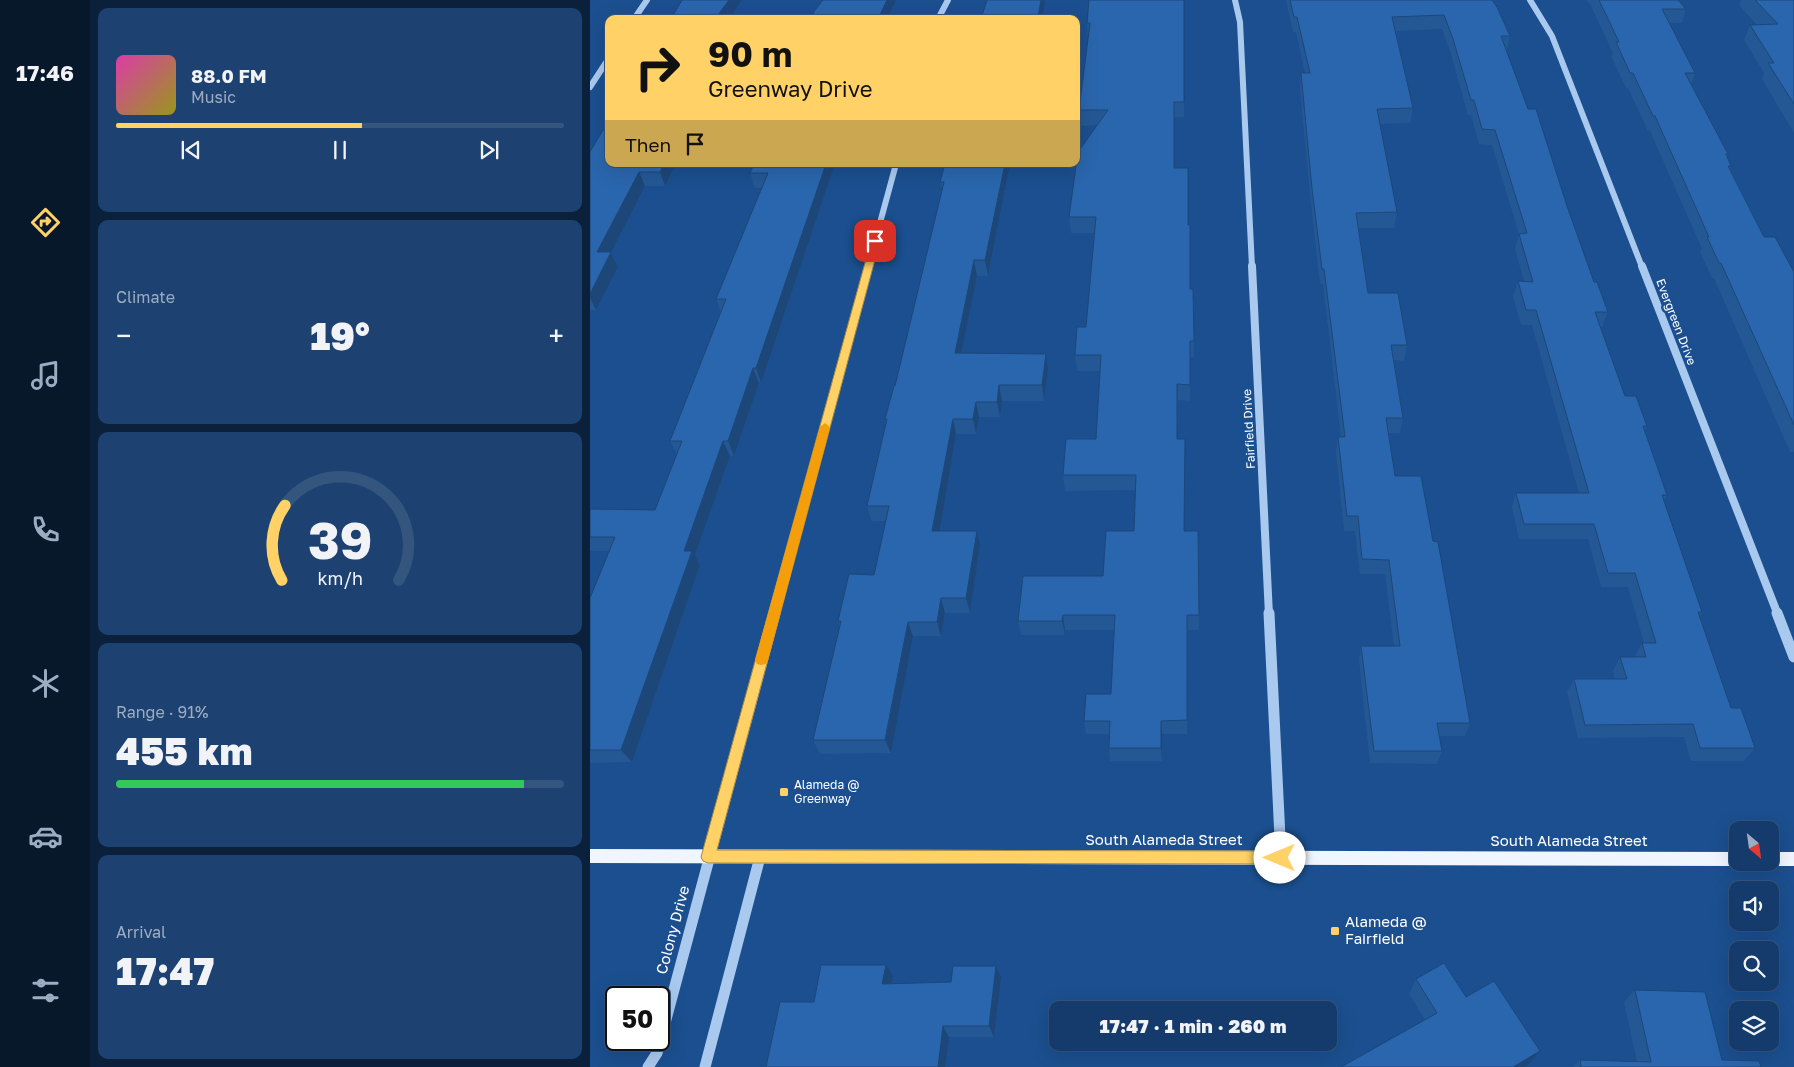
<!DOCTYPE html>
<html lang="en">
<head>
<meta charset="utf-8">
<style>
	:root { --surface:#143b6b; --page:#1d4271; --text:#f1f3f6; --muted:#9dadc1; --line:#33557e; --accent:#ffd166 }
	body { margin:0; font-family:"Golos Text",sans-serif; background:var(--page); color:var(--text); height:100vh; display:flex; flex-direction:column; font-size:19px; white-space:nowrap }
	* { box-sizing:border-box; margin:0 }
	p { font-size:16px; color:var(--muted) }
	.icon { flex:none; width:28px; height:28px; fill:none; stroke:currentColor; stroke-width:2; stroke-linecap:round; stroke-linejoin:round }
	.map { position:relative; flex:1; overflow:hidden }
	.panel { display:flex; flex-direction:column; gap:8px; padding:8px; background:#0b203b; width:500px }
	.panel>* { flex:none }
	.hud { position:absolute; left:15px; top:15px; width:475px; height:152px; border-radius:10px; box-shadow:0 5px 20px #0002,0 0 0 1px var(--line); background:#ffd166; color:#111; overflow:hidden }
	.needle { width:32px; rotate:151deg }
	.controls { position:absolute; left:1139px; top:821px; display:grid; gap:10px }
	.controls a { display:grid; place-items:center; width:50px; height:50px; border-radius:10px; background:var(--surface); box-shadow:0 5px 20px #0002,0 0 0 1px var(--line); font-size:25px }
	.speed { position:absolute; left:15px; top:986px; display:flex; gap:10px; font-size:25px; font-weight:700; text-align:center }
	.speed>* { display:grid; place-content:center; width:65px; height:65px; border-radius:50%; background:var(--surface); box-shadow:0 5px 20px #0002,0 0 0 1px var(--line); line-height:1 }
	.speed .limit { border:2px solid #111; border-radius:8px; background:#fff; color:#111 }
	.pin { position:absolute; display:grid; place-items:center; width:42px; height:42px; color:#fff; margin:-21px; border-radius:10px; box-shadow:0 2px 8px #0006 }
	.me { position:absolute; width:55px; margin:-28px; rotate:270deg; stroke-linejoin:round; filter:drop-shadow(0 0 4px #0008) }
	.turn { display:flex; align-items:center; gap:18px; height:105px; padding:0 20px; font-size:22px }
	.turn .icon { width:65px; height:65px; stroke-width:2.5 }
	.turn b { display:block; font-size:35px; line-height:42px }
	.then { display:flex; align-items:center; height:48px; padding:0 20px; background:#0003; gap:10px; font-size:19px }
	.big { font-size:38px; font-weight:800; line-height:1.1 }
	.panel .widget { flex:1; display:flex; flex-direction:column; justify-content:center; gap:8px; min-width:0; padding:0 18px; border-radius:10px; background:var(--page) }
	.panel .dial { align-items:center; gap:0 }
	.dial svg { height:130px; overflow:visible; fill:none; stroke:var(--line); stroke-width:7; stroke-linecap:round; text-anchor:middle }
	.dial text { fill:var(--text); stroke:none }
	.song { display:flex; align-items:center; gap:15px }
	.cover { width:60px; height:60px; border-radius:8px; background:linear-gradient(135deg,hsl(320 70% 55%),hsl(60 70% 35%)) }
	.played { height:5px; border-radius:2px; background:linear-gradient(90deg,var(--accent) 55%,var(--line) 55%) }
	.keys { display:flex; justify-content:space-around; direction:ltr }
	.heat { display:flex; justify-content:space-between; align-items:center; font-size:28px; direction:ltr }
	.charge { height:8px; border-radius:4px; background:linear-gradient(90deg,#34c759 91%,var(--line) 0) }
	.trip { position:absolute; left:459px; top:1001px; width:288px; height:50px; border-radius:10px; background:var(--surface); box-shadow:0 5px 20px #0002,0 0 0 1px var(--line); font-weight:800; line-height:50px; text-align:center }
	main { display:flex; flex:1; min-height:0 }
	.tabs { display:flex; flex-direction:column; width:90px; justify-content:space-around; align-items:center; background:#08182b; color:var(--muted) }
	.tabs .icon { width:35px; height:35px }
	.tabs .selected { color:var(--accent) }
	.tabs b { font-size:22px; color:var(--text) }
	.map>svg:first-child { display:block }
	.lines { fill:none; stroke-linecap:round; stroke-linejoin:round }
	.minor-far2 { stroke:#a9c9ee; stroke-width:6 }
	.minor-far1 { stroke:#a9c9ee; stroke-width:8 }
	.minor { stroke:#a9c9ee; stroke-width:11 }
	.major { fill:#f0f6ff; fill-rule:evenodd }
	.wall { fill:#245895 }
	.shaded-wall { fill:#1d4779 }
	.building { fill:#2a66ad; stroke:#1d4779 }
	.route { fill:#ffd166; stroke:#a68842 }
	.slow { fill:#f59e0b }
	.poi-dot { fill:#ffd166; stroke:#1b4f8f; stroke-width:2 }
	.labels { text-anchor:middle; stroke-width:5; stroke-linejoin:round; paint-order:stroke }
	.street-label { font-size:12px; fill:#fff; stroke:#1b4f8f }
	.poi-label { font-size:12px; fill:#fff; stroke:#1b4f8f; text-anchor:start }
	.near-street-label { font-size:15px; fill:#fff; stroke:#1b4f8f }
	.near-poi-label { font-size:15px; fill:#fff; stroke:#1b4f8f; text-anchor:start }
</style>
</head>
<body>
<main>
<nav class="tabs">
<b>17:46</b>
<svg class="icon selected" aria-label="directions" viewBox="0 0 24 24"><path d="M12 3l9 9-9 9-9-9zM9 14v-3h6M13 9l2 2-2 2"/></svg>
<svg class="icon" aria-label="music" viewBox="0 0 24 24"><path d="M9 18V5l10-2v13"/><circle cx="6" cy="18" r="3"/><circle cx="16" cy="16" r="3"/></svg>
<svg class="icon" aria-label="phone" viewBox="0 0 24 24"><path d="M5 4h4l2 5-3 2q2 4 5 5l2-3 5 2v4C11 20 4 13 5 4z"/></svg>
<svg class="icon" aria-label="climate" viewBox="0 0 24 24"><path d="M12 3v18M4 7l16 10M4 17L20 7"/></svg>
<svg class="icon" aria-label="car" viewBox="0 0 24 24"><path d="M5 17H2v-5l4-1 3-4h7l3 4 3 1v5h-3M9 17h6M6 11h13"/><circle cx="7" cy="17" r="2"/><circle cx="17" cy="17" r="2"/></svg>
<svg class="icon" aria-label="filters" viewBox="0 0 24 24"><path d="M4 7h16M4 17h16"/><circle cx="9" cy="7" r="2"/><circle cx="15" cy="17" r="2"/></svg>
</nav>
<section class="panel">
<div class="widget">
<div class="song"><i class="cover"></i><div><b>88.0 FM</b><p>Music</p></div></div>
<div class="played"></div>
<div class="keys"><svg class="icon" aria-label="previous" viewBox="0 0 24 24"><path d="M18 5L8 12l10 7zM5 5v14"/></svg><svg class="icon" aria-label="pause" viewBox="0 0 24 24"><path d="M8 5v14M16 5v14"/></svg><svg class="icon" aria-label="next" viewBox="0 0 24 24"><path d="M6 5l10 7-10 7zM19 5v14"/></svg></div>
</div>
<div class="widget"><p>Climate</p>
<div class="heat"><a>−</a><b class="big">19°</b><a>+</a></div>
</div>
<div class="widget dial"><svg viewBox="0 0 100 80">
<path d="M14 69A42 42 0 1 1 86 69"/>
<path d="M14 69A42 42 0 0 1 16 23" stroke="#ffd166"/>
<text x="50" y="56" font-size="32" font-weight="700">39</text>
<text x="50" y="72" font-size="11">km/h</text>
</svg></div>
<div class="widget"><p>Range · 91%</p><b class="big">455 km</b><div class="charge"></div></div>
<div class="widget"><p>Arrival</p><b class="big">17:47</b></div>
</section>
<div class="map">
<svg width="1204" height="1067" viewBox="0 0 1204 1067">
	<rect width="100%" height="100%" fill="#1b4f8f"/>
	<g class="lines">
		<!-- minor-far2 -->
		<g class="minor-far2">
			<path d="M645,0l5,22 12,245"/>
			<path d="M940,0l22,36 90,231"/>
			<path d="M44,19l13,-19"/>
			<path d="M348,19l10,-19"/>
			<path d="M0,87l19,-29"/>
			<path d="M278,267l28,-103"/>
		</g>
		<!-- minor-far1 -->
		<g class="minor-far1">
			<path d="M662,266l17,349"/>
			<path d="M1052,266l136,349"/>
			<path d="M185,615l94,-349"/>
		</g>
		<!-- minor -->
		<g class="minor">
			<path d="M679,613l12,245"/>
			<path d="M1187,613l17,44"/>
			<path d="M58,1067l9,-14 118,-440"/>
			<path d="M115,1067l55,-210"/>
		</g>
		<!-- major -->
		<g class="major">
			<path d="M0,849l1148,3v10h6l-6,4 -1148,-3z"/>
			<path d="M1180,852h24v14h-24l-5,-2 -1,-2h6z"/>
		</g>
	</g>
	<!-- wall -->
	<g class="wall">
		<path d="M594,0v117h-10v51l14,57 2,64h3l1,68h-4v44l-12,-1 -1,39 7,92h14l1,99h-11l-1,104h-25v27h-52l-1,-13v-14h-23l-2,-13 27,-27 3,-64h-49v5h-44l-3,-14 85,-45 31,-45 1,-41 -70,1 -2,-16 33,-36 4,-68h-23l-2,-16 11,-28 8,-94h-23l-2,-16 28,-92 -17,1 -1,-16 9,-72 -1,-15z"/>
		<path d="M696,0h206l18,36 -3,14h-1l22,59 39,97 27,76 14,30 -6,15h-2l25,69 22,30 -2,4 22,65 -3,6 38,111 -2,4 31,92 24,40 -11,13h-53l-7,-24 -106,1 -11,-46 7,-13h41l-2,-8 7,-14h14l8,-14h2l-16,-56h-27l-13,-48h-69l-7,-32 4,-14h63l-47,-168h-11l-8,-28 5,-16h6l-9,-32 4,-15 -27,-89 -13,-1 -8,-29h-3l-17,-61 -9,-25 -46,2 17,77 -3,15 -30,1 17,88 -3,16h-35l9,65 39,52 -3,16 -10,-1 9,58 -3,15h-11l6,43 38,65 37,182 -5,13h-26l3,15 -5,13 -67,-1 -11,-103 2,-14h33l-9,-72h-25l-5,-43h-11l-8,-79 2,-15h3l-18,-153h-3l-9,-80 -11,-116 1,-15h4l-9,-41h-3z"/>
		<path d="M996,0h92l8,9 -4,14h-13l26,50 -4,11 37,70 -1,2 4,10 -1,3 34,68 30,35v180h-4l-76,-174h-2l-12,-26 2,-3 -52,-118h-2l-20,-43h-2l-15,-32 2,-3 -23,-49z"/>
		<path d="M1151,0h53v133l-32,-54 2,-6 -20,-33 6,-15h7l-18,-20z"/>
		<path d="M18,130l1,34h67l-11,22h-20l-34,67 7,14 -22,43h-6v-158z"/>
		<path d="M164,164h81l-74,219h-2l-25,73h-4l-35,99 5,10 -68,197 -42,1v-165l19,-47h-19v-42l65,1 22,-56 -7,-13 51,-129 -5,-13 46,-111h-7l-5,-15z"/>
		<path d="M355,164h65l-22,112h-11l-16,77 85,1 2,15 -4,32h-42l-2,16h-21l-3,17h-20l-17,97 41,15 -10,67h-25l-4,23h-28l-22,117 -71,1 -7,-14 27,-114 -2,-5 36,-46 12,-54h-14l-5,-15 20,-84 -2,-3 10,-33 47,-196 -2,-8z"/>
		<path d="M303,976l-1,8 59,-2 50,-4 -7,59h-45l-135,-35z"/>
		<path d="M826,979l50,18 74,54 -12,14 -103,-45 -16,-26z"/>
		<path d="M1045,990l87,70 39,7h-188l7,-7 57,2 -13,-60z"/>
	</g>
	<!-- shaded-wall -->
	<g class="shaded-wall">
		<path d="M139,0h13l-13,19h-14z"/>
		<path d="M297,0h9l-9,19h-9z"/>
		<path d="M451,0h4l-3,19h-4z"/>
		<path d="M74,164h12l-11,22 -5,-14z"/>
		<path d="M236,164h9l-74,219 -5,-15z"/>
		<path d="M415,164h5l-22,112 -3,-16z"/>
		<path d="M49,172l6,14 -34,67 7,14 -22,43 -6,-12v-4l7,-42z"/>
		<path d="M384,260l3,16 -19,93 -3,-16z"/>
		<path d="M456,354l2,15 -4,32 -2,-16z"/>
		<path d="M163,368l6,15 -25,73 -6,-15z"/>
		<path d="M409,385l3,16 -2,16 -3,-15z"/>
		<path d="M386,402l3,15 -3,17 -3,-15z"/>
		<path d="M363,419l3,15 -19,112 -5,-15z"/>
		<path d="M133,441l7,15 -35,99 5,10 -68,197 -11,-12 63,-199z"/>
		<path d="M387,531l3,15 -10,67 -4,-15z"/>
		<path d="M351,598l4,15 -4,23 -4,-14z"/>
		<path d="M473,615l2,15v5l-3,-14z"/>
		<path d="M318,622l5,14 -22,117 -6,-13z"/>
		<path d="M571,721l1,13v27l-1,-13z"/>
		<path d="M296,965l7,11 -3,19 -8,-11z"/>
		<path d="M406,966l5,12 -7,59 -5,-11z"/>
		<path d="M353,1026l6,11 -4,30h-7z"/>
		<path d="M950,1051l-12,14 -4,2h-11z"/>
	</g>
	<!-- building -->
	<g class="building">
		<path d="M92,0h47l-14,19h-44z"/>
		<path d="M233,0h64l-9,19h-68l5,-9z"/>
		<path d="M397,0h54l-3,17h-4v2h-53z"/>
		<path d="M499,0h95v102h-10v66h14v57h2v64h3l1,52h-4v44l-13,-1v55h8l-1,92h14l1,84h-12v105l-26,1v27h-52l1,-27h-26l2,-27h25l4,-79h-52l-1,6h-44l5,-45h80l3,-45h28l2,-56h-73l3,-36h30l5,-84h-26l2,-28h9l10,-110h-27l9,-65 30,-42h-29l11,-87h-3z"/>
		<path d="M700,0h202l5,7 13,29h-9l27,73h8l31,97 27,76h3l11,30h-13l30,84h11l11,30h-4l24,69h-5l40,117h-4l33,96h10l14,40h-55l-7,-24 -108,1 -11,-46h53l-7,-22h26l-4,-14h14l-21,-70h-27l-14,-49h-70l-8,-31h73l-53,-183h-10l-8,-29 15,1 -14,-48 8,-1 -32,-103 -13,-1 -8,-29h-3l-18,-61 -9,-24 -52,2 21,91 -36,1 20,103 -41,1 12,80h30l9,52h-16l12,73h-17l9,58h26l12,65 5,1 32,181h-33l5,28h-68l-13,-105h39l-11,-86 -27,-1 -4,-43h-11l-9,-79h7l-21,-168h-2l-10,-80 -11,-116h9l-13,-56h-3z"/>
		<path d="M1009,0h79l8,9h-24l33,64h-10l43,81h-2l5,12h-3l36,71h11l19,35v153l-73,-162h-2l-12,-26h2l-54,-121h-2l-20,-43h-3l-14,-31h3z"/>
		<path d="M1165,0h39v104l-26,-41h6l-24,-38 28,-1z"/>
		<path d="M19,128v36h55l-4,8h-21l-42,80h14l-21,42v-142l13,-22h5z"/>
		<path d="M164,164h72l-70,204h-3l-25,73h-5l-39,110h8l-71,199h-31v-152l25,-61h-25v-28l65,1 27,-69h-12l56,-142h-10l52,-126h-18z"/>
		<path d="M355,164h60l-20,96h-11l-19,93 91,1 -4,31h-43l-2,17h-21l-3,17h-20l-21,112h45l-11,67h-25l-4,24h-29l-23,118h-72l28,-119h-3l11,-47 25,1 15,-69h-22l20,-87h-2l9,-33h1l49,-204h-4z"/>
		<path d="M854,963l22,34 28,-16 46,70 -27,16h-172l96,-54 -21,-34z"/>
		<path d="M231,965h65l-4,19 69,-2 2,-16h43l-7,60h-46l-5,41h-172l14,-65h34z"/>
		<path d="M1045,990l70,2 17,68 37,1 2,6h-180l-1,-7 71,2z"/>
	</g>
	<!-- route -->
	<path class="route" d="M285,238l5,3 -163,609 563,1 5,2 2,5 -2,4 -5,2 -572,-1 -5,-2 -2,-4 170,-616z"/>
	<!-- slow -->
	<path class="slow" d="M235,423l5,4 -62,233 -2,4 -5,1 -4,-1 -2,-4 65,-233z"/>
	<!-- markers -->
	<g class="poi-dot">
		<rect x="189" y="787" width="10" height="10" rx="2.5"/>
		<rect x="740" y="926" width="10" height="10" rx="2.5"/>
	</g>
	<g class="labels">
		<!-- street labels -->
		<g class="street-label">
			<text transform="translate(1086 322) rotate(69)" y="4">Evergreen Drive</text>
			<text transform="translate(659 429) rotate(-93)" y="4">Fairfield Drive</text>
		</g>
		<!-- poi labels -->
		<g class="poi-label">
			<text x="204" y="789">Alameda @<tspan x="204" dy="14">Greenway</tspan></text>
		</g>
		<!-- near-street labels -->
		<g class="near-street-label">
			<text x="574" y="845">South Alameda Street</text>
			<text x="979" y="846">South Alameda Street</text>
			<text transform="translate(83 930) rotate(-75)" y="5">Colony Drive</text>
		</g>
		<!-- near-poi labels -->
		<g class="near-poi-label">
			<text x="755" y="927">Alameda @<tspan x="755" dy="17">Fairfield</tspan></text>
		</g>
	</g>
</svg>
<div class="controls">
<a><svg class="needle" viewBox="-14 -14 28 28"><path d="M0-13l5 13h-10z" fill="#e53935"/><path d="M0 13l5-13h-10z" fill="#9dadc1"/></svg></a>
<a><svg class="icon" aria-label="sound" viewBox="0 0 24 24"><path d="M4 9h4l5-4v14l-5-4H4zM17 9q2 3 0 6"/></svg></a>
<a><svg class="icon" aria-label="search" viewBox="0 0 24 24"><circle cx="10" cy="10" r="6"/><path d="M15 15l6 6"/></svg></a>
<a><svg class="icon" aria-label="layers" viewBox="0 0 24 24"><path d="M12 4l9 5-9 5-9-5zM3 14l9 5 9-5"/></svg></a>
</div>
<div class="speed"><div class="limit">50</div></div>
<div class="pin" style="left:285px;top:241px;background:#d93025"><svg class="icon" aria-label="arrive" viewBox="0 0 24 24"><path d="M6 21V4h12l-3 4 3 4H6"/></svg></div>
<svg class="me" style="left:690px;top:858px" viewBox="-20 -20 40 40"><circle r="19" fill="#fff"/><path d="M0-13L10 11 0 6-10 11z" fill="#ffd166"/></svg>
<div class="trip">17:47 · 1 min · 260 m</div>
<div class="hud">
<div class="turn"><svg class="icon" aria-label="right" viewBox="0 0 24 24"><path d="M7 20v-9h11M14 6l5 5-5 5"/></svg><div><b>90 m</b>Greenway Drive</div></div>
<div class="then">Then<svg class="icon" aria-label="arrive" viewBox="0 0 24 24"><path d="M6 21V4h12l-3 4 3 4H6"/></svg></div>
</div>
</div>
</main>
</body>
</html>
